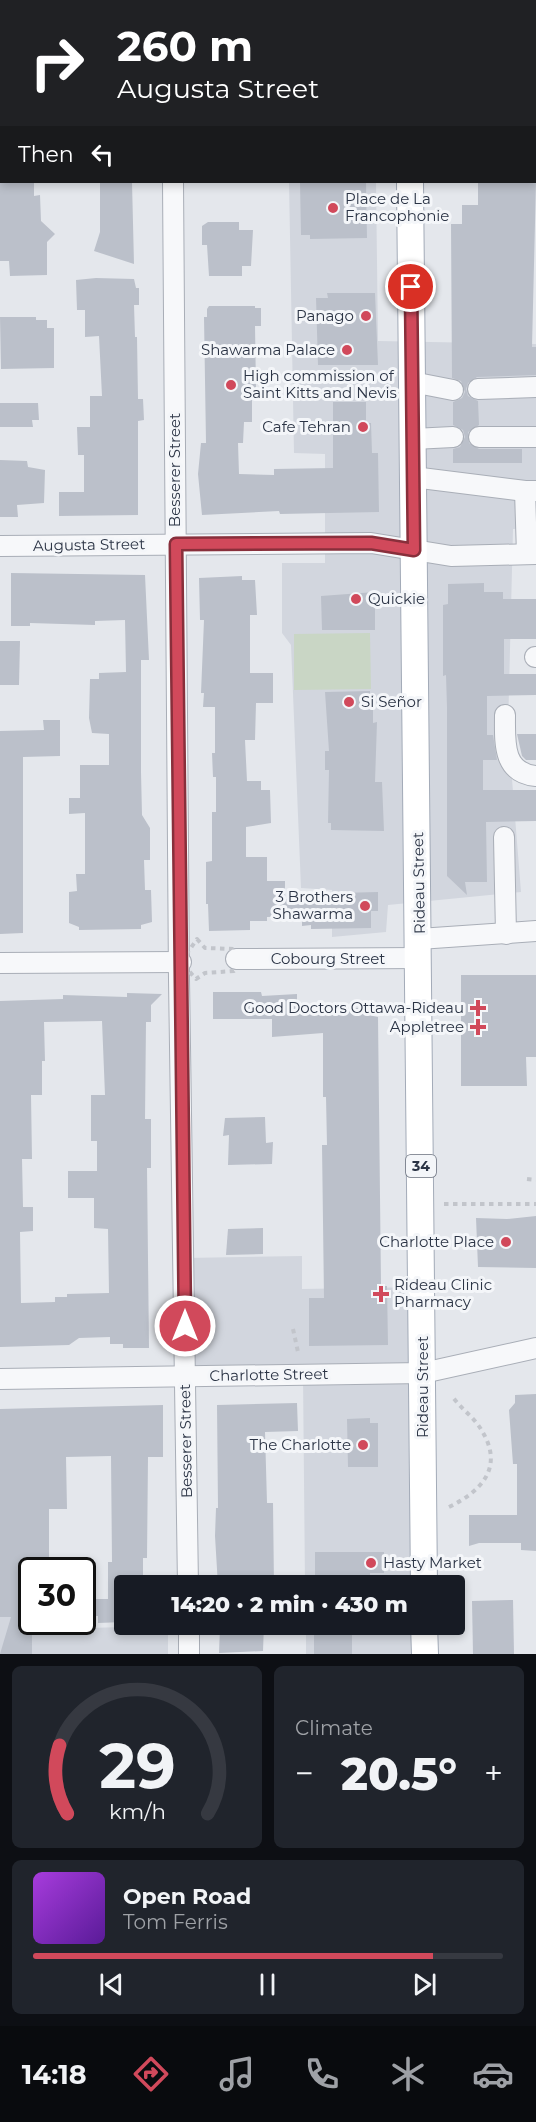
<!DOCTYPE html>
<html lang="en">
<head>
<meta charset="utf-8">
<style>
	:root { --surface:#171b24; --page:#20242c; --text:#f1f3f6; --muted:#9ea1a6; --line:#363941; --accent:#d1495b }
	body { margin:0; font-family:Montserrat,sans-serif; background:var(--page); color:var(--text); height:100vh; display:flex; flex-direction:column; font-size:22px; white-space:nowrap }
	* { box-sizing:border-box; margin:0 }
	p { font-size:20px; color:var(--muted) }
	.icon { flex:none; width:33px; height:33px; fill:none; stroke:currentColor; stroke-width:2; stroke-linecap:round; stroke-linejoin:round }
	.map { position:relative; height:1654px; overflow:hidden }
	.details { display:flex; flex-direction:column; gap:12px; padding:12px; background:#0d0f14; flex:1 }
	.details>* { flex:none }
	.guide { position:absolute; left:0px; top:0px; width:537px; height:183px; box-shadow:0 3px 9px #0003; background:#202124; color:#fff; overflow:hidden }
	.speed { position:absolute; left:18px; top:1557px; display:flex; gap:12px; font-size:30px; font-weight:700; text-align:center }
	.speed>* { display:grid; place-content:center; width:78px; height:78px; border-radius:50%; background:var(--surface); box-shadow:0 3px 9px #0003; line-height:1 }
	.speed .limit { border:3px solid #111; border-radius:9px; background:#fff; color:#111 }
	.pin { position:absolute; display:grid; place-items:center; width:51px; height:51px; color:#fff; margin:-26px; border:3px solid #fff; border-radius:50%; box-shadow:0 2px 6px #0007 }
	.me { position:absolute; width:66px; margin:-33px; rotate:0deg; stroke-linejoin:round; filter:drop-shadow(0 0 4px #0008) }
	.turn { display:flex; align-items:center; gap:21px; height:126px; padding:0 18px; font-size:27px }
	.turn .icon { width:78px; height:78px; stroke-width:2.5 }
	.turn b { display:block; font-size:42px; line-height:51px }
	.then { display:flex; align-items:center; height:57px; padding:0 18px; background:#0003; gap:12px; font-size:22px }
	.big { font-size:45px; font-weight:800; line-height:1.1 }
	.details .tile { flex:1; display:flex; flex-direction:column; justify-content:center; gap:9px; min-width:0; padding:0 21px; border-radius:9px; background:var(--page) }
	.details .dial { align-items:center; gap:0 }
	.dial svg { height:156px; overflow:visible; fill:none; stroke:var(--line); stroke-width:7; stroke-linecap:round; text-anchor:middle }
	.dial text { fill:var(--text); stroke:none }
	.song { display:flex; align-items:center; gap:18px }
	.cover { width:72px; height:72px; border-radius:9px; background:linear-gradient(135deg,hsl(280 70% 55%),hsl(270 70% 35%)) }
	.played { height:6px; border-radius:3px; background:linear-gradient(90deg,var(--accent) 85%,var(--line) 85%) }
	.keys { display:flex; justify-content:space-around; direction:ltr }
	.heat { display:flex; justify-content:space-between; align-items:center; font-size:33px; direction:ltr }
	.details .tiles { flex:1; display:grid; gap:12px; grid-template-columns:1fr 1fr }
	.tile:last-child { grid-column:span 2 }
	.trip { position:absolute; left:114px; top:1575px; width:351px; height:60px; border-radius:6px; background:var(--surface); box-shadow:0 3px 9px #0003; font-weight:800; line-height:60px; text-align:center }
	.tab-bar { display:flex; height:96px; justify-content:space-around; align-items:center; background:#090b0e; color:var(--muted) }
	.tab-bar .icon { width:42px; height:42px }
	.tab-bar .selected { color:var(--accent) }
	.tab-bar b { font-size:27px; color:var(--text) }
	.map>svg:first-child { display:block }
	.built { fill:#d2d6de }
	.green { fill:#c9d6c5 }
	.building { fill:#bbc0ca; fill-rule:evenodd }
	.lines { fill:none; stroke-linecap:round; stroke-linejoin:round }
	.minor-casing { stroke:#a9aeb7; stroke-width:22 }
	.major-casing { stroke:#a3abb8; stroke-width:28 }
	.path { stroke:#c2c5cb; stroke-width:4; stroke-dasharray:4.5 4.5; stroke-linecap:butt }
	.minor { stroke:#f7f8fa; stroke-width:20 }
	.major { stroke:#fff; stroke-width:26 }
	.route-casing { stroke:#882f3b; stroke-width:15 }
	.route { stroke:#d1495b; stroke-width:10 }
	.poi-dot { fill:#d1495b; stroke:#f4f6f9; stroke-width:2 }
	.labels { text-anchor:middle; stroke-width:6; stroke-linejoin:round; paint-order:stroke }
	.shield { fill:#f4f6f9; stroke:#676e7b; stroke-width:1.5 }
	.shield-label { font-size:14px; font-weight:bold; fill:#2b3445 }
	.poi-label { font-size:15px; fill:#2b3445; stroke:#f4f6f9; text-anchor:end }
	.street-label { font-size:15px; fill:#2b3445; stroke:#f4f6f9 }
</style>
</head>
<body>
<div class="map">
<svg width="536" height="1654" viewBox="0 0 536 1654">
	<rect width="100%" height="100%" fill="#e4e7ec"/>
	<!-- built -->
	<g class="built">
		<path d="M289,182h87l2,159 158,3v185h-23l-5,200 13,163 -133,13 -2,27 -54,5v-47l-31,-2 -10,-243 -9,-12v-70h43v-109l-31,-1z"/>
		<path d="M302,1256v33l120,-2 2,298h-119l-2,-210 -118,2v-119z"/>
		<path d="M0,1578l32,44h50l1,-4h2l1,10 82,-2v28h-168z"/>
		<path d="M306,1625h118l1,29h-119z"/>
	</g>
	<!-- green -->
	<path class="green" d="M370,633l1,56 -77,1v-56z"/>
	<!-- building -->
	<g class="building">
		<path d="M0,182h34v14l6,-1 1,26 14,13 -8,8v33l-37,1 -1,-15h-9z"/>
		<path d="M100,182h32l2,82 -40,-13 6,-19z"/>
		<path d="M300,182h66l1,56 -57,1v-4h-9z"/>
		<path d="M478,182h58l-4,165h4v28l-59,2 -9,6 -2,6 2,7 10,5 1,24 -11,7 1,11 10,6h43v14h-69v-14l7,-2 5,-10 -2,-7 -10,-5v-23l9,-4 3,-6 -4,-11 -9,-3 -1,-154h11v-19h16z"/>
		<path d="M208,222h31v8h14l-2,36h-9v10h-33l-2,-31h-5v-19z"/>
		<path d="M96,278l38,1 2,9h3v17h-5l1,32h2l1,62h5l1,21 -6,1v94l-79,1v-24h25v-37h-6l-1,-28h13v-31h12l-3,-60 -14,1v-27h-8l-1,-30z"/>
		<path d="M327,293h48l3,72h-60l-2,-67h12z"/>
		<path d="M209,306h46v2h6v18h-6l1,62h-4v34h-8l-1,21h-5l1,31 35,1v-6l59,-1v-66h33v21h5l1,30h6l1,59 -99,2 -1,-3 -77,4 -4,-41 3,-31h5l-2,-126h3v-8z"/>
		<path d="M0,317h36v3h11v8h7v40l-53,1z"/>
		<path d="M0,403h38l1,17h-7l1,7h-33z"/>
		<path d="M0,460l27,1 1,6 17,3 -1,33 -27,2 1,12h-18z"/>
		<path d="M11,573l134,2 4,85h-8v112l1,43 8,13v32h-6l1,30h6l1,32 -11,3v4l-62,1v-3l-10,-4v-31l8,-1 -1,-17h9v-61l-16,1v-16h11v-33h29v-31l-17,-1 -3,-15 1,-39h9v-6l27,-1 -1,-52 -30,1v4l-65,-2v3h-19z"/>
		<path d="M242,576v4h13l2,35h-7v58h23v30h-17l-1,37h-10l2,41h14v9h9l1,33 -25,4v30h21v24h18v18l48,-1 6,-2v-3l39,-1v19h-7v17l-60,1v-4l-9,1v-10l-35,1v4h-17v9l-41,1 -1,-27h-2v-42l6,-1v-49h4v-35h-3l-1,-24h3v-46h-12l1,-14h-3l3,-73h-4l-1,-42z"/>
		<path d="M484,583v9h19v7h33v40h-32v35h32v21l-49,1v39h6l4,25h-14v30h53v31l-50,1 1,60h-22l2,13 -20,-19v-169l-1,-32 -3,1v-71l5,-1v-20z"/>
		<path d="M375,592v38h-53l-1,-34z"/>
		<path d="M0,641h20l-1,44h-19z"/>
		<path d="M370,691v4h3v28l4,-1 -2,60h7l2,49 -53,-1v-7h-3l1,-53h-4v-19h4l-4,-59z"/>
		<path d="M43,720h17v36l-37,1v176l-23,1v-203l44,-1z"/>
		<path d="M517,734h19v26h-10l-4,-4z"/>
		<path d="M461,975h75v82h-10l1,29h-66z"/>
		<path d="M213,992h48l1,4 35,-2v13l71,1v3l5,1v4l5,1 3,269h6l1,59 -79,1v-48h15l-2,-153h5l-1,-48h-3v-64l-51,4v-18h-59z"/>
		<path d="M127,993l35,1 -11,11v17h-5l-1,97h6v49h-4l2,180h-26v-4h-13v-7l-31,1 -10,7 -69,2v-346l63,-2v-4l64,2zM102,1021l3,74h-14v46h6v30h-29v27h26v30l14,1 1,64 -42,1v3h-12v5l-34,1 -1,-71 13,-1v-24h-10l-1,-48h10l-1,-64h11v-34h3l-1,-39z"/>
		<path d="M265,1117l1,26 7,-1 -1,22 -44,1 1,-30 -6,1 2,-18z"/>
		<path d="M536,1216v52l-58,-1 -2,-49 31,1z"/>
		<path d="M263,1228v26l-37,1 2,-26z"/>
		<path d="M536,1394v157l-15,-1v-7h-42l-10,3v-31h48v-51h-4l-4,-54 6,-7v-8z"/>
		<path d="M297,1403l1,28 -33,1 2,71h6l1,83h-56l-3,-50 1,-28h2l-1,-103z"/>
		<path d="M163,1405v52h-15l-1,101h-4v17h-19v47l-26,1v-7h-6v-17h16v-37h4l-1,-106 -45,1 1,52h-18v61h-17v84h-32l11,-37h-11v-208z"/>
		<path d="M370,1418v5h8v44h-30l-1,-48z"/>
		<path d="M315,1552h69v21h-14v13h-55z"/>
		<path d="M513,1600l1,54h-41l-1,-53z"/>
		<path d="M225,1624h39l-1,27 -44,2 1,-26h5z"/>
		<rect x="314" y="1624" width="38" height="30"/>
	</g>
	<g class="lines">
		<!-- minor casing -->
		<g class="minor-casing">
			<g id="minor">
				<path d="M171,0v2"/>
				<path d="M0,130h2"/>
				<path d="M173,182l6,797 9,607"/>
				<path d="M412,382l41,8"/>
				<path d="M478,389l58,-2"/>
				<path d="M479,437h57"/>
				<path d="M413,439l40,-2"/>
				<path d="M413,477l112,14"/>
				<path d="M0,546l371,-3 80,13 85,-2"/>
				<path d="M527,554l-2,-63h11"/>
				<path d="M535,657h1"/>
				<path d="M505,715c0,26 -3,58 31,61"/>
				<path d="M504,837l2,97"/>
				<path d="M419,939l117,-8"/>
				<path d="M236,959l183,-1"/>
				<path d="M0,963l181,-1"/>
				<path d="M0,1379l423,-6 113,-25"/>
				<path d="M189,1624v30"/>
			</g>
		</g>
		<!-- major casing -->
		<g class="major-casing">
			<g id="major">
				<path d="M409,0v2"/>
				<path d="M410,182l14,1404"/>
				<path d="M424,1624l1,30"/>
			</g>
		</g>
		<!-- path -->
		<g class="path">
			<path d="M197,939l8,9 29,1 11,10 -11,12 -29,2 -9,6 -15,-17z"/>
			<path d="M527,1179l9,1"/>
			<path d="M444,1204h92"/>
			<path d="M293,1329l5,23"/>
			<path d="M449,1507c33,-16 55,-40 33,-76 -7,-13 -21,-22 -30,-35"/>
		</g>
		<!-- minor -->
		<use href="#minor" class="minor"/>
		<!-- major -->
		<use href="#major" class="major"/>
	</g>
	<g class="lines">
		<!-- route casing -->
		<g class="route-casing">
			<path id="route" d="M185,1326l-9,-782 195,-1 43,7 -3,-263"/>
		</g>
		<!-- route -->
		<use href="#route" class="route"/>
	</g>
	<!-- markers -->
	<g class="poi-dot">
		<circle cx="333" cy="208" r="6"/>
		<circle cx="366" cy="316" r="6"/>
		<circle cx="347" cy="350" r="6"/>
		<circle cx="231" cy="385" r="6"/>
		<circle cx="363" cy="427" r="6"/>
		<circle cx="356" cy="599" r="6"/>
		<circle cx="349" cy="702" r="6"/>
		<circle cx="365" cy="906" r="6"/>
		<path d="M475 999h6v6h6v6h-6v6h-6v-6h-6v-6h6z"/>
		<path d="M475 1018h6v6h6v6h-6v6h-6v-6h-6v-6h6z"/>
		<circle cx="506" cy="1242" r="6"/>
		<path d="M378 1285h6v6h6v6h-6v6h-6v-6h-6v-6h6z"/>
		<circle cx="363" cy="1445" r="6"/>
		<circle cx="371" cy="1563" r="6"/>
	</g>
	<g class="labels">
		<!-- shield labels -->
		<rect class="shield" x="406" y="1155" width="30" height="22" rx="4.5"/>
		<g class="shield-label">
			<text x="421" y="1171">34</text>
		</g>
		<!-- poi labels -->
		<g class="poi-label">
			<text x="345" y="204" text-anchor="start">Place de La<tspan x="345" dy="17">Francophonie</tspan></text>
			<text x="354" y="321">Panago</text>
			<text x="335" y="355">Shawarma Palace</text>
			<text x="243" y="381" text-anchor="start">High commission of<tspan x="243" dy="17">Saint Kitts and Nevis</tspan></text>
			<text x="351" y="432">Cafe Tehran</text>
			<text x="368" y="604" text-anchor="start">Quickie</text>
			<text x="361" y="707" text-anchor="start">Si Señor</text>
			<text x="353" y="902">3 Brothers<tspan x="353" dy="17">Shawarma</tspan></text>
			<text x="464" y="1013">Good Doctors Ottawa-Rideau</text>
			<text x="464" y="1032">Appletree</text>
			<text x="494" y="1247">Charlotte Place</text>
			<text x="394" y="1290" text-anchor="start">Rideau Clinic<tspan x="394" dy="17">Pharmacy</tspan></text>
			<text x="351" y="1450">The Charlotte</text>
			<text x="383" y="1568" text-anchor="start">Hasty Market</text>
		</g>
		<!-- street labels -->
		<g class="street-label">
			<text transform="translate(175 470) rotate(-90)" y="5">Besserer Street</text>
			<text transform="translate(89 545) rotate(-1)" y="5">Augusta Street</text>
			<text transform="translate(419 883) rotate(-91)" y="5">Rideau Street</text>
			<text x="328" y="964">Cobourg Street</text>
			<text transform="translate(269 1375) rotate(-1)" y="5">Charlotte Street</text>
			<text transform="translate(423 1387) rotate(-90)" y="5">Rideau Street</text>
			<text transform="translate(186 1441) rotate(-91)" y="5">Besserer Street</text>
		</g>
	</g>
</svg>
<div class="speed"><div class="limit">30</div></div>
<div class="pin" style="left:411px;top:287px;background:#d93025"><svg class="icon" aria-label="arrive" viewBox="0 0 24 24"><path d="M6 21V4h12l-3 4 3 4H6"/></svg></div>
<svg class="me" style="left:185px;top:1326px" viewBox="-20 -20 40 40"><circle r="17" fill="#d1495b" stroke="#fff" stroke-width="3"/><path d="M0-11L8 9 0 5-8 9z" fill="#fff"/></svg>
<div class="trip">14:20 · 2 min · 430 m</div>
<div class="guide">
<div class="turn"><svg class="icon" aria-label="right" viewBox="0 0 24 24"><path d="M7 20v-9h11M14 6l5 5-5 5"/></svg><div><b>260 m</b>Augusta Street</div></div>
<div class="then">Then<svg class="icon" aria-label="left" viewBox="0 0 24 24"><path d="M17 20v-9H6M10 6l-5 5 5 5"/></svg></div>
</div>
</div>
<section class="details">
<div class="tiles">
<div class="tile dial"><svg viewBox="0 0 100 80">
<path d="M14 69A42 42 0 1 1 86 69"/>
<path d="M14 69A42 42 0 0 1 10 34" stroke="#d1495b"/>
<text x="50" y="56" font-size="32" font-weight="700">29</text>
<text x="50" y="72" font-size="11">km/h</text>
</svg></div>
<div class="tile"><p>Climate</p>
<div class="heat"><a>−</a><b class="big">20.5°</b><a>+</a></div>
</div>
<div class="tile">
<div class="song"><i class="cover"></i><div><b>Open Road</b><p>Tom Ferris</p></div></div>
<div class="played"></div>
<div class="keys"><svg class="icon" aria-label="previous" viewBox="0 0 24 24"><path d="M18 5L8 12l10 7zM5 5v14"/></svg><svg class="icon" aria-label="pause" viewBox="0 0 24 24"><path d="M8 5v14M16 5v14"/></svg><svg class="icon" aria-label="next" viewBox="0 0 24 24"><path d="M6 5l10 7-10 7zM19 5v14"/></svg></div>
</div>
</div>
</section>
<nav class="tab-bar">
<b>14:18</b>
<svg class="icon selected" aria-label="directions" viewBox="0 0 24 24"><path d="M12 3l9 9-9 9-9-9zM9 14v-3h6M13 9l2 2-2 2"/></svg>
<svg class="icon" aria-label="music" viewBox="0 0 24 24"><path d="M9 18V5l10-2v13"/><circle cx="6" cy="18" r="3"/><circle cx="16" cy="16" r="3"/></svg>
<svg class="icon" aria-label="phone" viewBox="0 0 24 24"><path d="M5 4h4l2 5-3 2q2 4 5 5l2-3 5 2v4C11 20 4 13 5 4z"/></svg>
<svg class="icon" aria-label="climate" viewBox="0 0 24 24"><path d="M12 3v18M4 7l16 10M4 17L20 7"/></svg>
<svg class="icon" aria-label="car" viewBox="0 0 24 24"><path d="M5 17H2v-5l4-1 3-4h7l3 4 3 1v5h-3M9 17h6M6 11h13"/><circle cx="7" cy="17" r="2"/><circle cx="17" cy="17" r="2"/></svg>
</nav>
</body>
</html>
